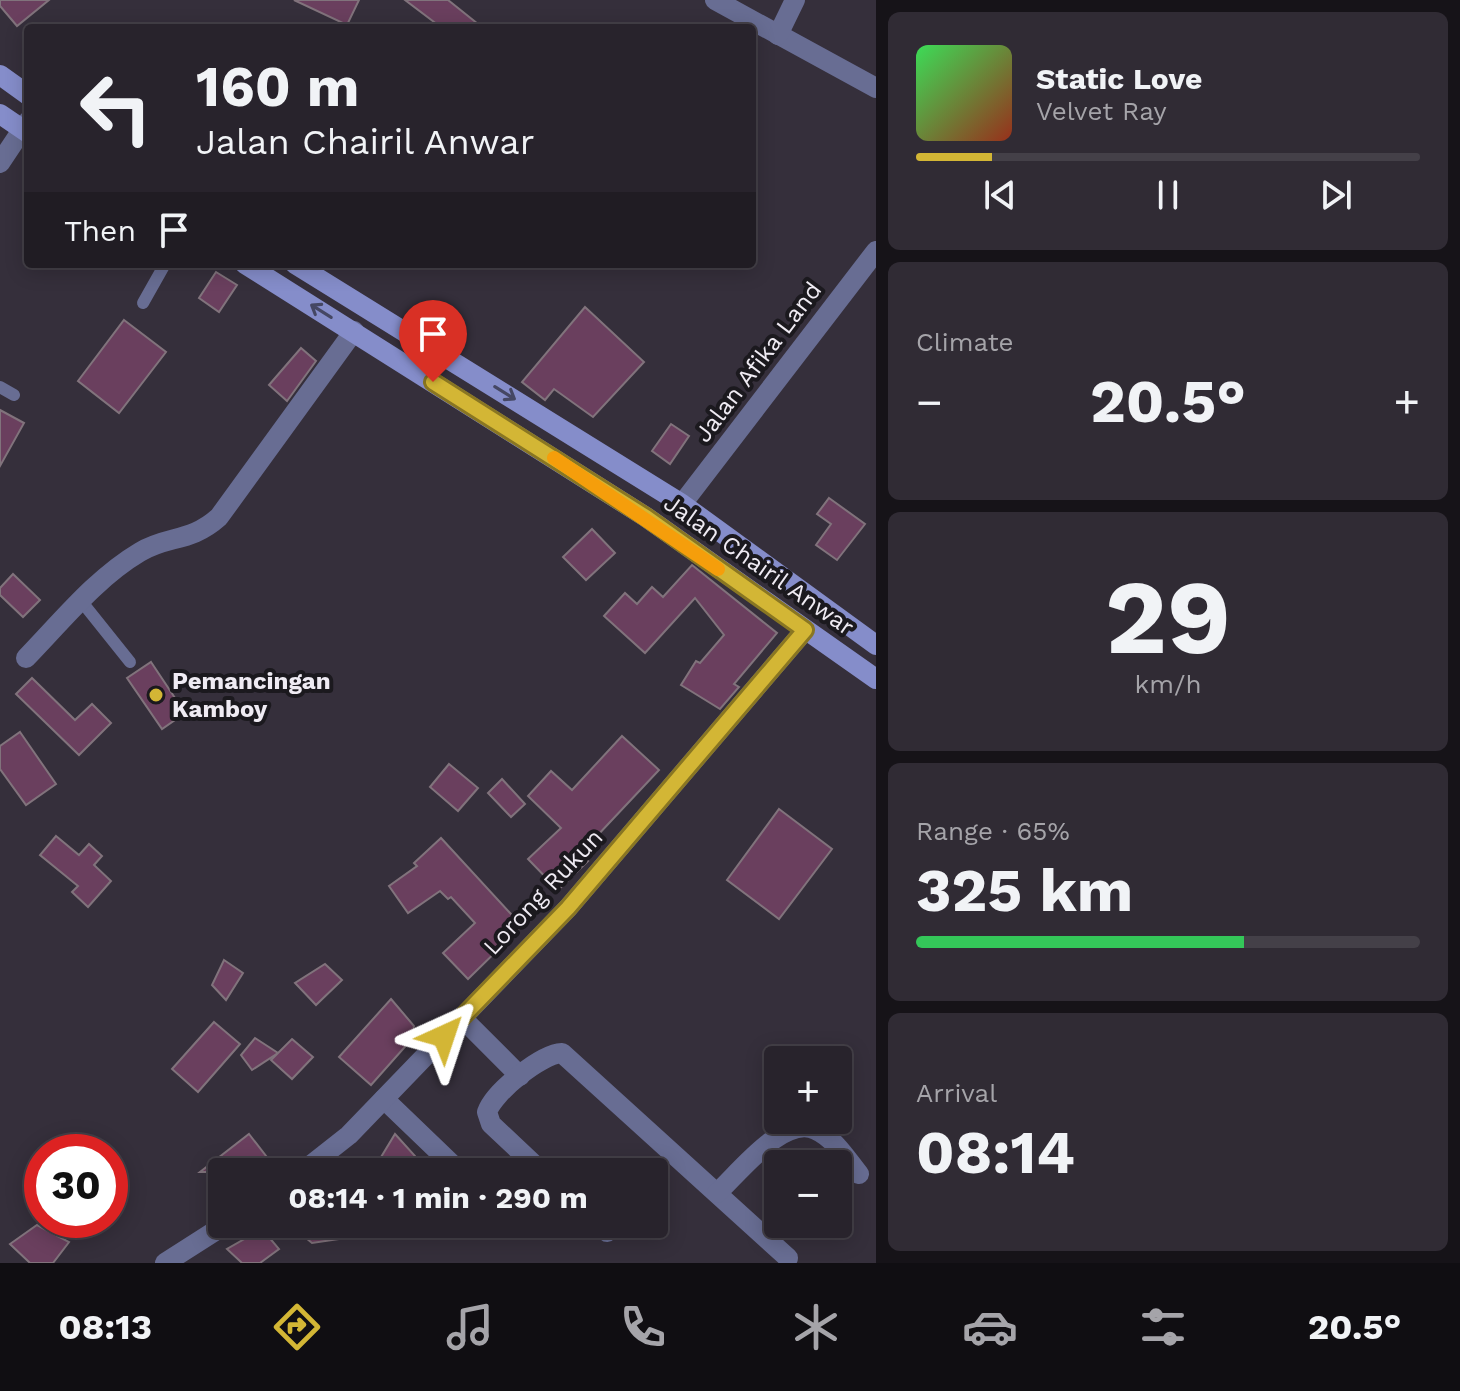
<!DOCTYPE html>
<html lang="en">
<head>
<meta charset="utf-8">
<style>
	:root { --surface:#28232c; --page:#302b34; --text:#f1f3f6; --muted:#a5a4a9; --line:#444048; --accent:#d3b635 }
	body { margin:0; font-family:"Work Sans",sans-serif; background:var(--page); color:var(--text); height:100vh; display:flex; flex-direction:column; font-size:30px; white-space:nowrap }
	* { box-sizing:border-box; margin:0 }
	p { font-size:26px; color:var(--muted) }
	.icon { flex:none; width:44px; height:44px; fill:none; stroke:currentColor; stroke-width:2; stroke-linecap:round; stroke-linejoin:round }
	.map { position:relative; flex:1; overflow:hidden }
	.sheet { display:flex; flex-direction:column; gap:12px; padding:12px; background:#161318; width:584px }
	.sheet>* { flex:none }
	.banner { position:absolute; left:24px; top:24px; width:732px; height:244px; border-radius:8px; box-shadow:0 4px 20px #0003,0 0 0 2px var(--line); background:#28232c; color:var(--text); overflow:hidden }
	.buttons { position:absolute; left:764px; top:1046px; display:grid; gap:16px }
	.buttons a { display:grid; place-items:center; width:88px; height:88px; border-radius:8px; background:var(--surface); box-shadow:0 4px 20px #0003,0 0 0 2px var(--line); font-size:40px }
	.speed { position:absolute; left:24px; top:1134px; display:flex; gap:16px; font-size:40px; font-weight:700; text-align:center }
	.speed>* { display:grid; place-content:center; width:104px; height:104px; border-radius:50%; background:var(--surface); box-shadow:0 4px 20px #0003,0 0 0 2px var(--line); line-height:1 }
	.speed .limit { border:12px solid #d22; background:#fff; color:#111 }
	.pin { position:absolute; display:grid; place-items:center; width:68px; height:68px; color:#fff; margin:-82px -34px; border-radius:50% 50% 50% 0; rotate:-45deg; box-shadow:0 0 8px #0007 }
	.pin .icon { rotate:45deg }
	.me { position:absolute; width:88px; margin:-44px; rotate:42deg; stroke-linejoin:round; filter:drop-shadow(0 0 6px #0008) }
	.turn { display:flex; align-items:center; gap:28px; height:168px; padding:0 40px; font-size:36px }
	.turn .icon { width:104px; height:104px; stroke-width:2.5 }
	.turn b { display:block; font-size:56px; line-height:68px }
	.then { display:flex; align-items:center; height:76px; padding:0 40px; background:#0003; gap:16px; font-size:30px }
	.big { font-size:60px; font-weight:700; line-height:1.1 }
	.sheet .card { flex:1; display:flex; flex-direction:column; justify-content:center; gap:12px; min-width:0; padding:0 28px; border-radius:12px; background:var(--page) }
	.sheet .dial { align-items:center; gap:0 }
	.dial b { font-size:104px; line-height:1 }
	.song { display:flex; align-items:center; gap:24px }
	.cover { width:96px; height:96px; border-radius:12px; background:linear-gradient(135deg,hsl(130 70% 55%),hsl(10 70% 35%)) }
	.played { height:8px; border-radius:4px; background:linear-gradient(90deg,var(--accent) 15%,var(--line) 15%) }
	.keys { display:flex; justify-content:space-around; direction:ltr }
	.heat { display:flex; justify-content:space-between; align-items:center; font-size:44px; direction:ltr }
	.charge { height:12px; border-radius:6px; background:linear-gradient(90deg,#34c759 65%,var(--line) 0) }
	.trip { position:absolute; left:208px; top:1158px; width:460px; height:80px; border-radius:8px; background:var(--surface); box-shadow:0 4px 20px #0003,0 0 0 2px var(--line); font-weight:700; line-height:80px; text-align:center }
	.dock { display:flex; height:128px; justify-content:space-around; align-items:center; background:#100e12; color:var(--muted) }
	.dock .icon { width:56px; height:56px }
	.dock .selected { color:var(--accent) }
	.dock b { font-size:36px; color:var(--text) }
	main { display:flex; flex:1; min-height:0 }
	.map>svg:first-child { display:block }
	.building { fill:#6a3f5e; stroke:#81737c; stroke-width:2 }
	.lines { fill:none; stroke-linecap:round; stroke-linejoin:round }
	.lane { stroke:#686d93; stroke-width:12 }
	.street { stroke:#686d93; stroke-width:20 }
	.secondary { stroke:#858dca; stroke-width:20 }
	.oneway { stroke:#454763 }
	.route-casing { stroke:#897622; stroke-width:20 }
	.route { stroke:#d3b635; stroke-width:14 }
	.slow { stroke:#f59e0b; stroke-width:14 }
	.poi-dot { fill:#d3b635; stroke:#1b191e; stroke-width:3 }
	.labels { text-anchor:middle; stroke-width:8; stroke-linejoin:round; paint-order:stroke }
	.street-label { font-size:24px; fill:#efebf3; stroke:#1b191e }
	.poi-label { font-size:24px; font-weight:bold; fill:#efebf3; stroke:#1b191e; text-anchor:start }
</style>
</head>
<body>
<main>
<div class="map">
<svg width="876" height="1263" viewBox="0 0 876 1263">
	<rect width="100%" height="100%" fill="#352f3b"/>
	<!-- building -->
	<g class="building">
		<path d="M0,0h49l-32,26 -17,-20z"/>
		<path d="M294,0h65l-12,25z"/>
		<path d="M405,0h43l35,28h-41z"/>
		<path d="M216,272l21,13 -18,27 -20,-14z"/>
		<path d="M585,307l59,55 -51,55 -39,-28 -9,11 -23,-18z"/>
		<path d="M124,320l42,32 -47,61 -41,-32z"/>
		<path d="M301,348l15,13 -29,40 -18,-16z"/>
		<path d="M0,410l24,13 -24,43z"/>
		<path d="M671,424l18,12 -19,28 -18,-13z"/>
		<path d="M829,498l36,26 -28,36 -21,-15 15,-21 -14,-10z"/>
		<path d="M592,529l23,24 -29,27 -23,-23z"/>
		<path d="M692,565l85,68 -43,51 5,3 -19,22 -39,-24 15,-24 4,2 24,-28 -29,-37 -50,55 -41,-37 21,-23 12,11 15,-17 11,10z"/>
		<path d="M13,574l27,26 -17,17 -23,-22v-7z"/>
		<path d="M151,662l34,51 -23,16 -35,-51z"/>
		<path d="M32,678l43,42 17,-16 19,19 -32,32 -63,-61z"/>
		<path d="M20,732l36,52 -30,21 -26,-36v-23z"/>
		<path d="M622,736l37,34 -79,84 8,7 -30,29 -30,-31 33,-31 -33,-32 23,-25 21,19z"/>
		<path d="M449,764l29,24 -20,23 -28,-24z"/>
		<path d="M502,779l23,25 -14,13 -23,-24z"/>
		<path d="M779,809l53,40 -53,70 -52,-39z"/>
		<path d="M56,836l23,19 10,-11 13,12 -8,9 17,16 -23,26 -16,-15 6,-6 -38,-31z"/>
		<path d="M441,838l81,88 -54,53 -25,-26 32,-30 -24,-26 -3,2 -8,-8 -32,22 -19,-27 28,-20 -3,-3z"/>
		<path d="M224,960l19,13 -17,27 -14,-15z"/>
		<path d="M325,964l17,16 -26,25 -21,-22z"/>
		<path d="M391,999l23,27 -3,14 -40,45 -32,-28z"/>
		<path d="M214,1022l26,22 -42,48 -26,-23z"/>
		<path d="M255,1038l23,15 -26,17 -11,-15z"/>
		<path d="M292,1039l21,18 -21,22 -21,-19z"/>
		<path d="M249,1134l24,31 -12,7h-61z"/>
		<path d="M395,1134l20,22 -3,16h-40z"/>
		<path d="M289,1224h39l11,15 -27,4z"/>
		<path d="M37,1225l32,17 -16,21h-23l-20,-19z"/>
		<path d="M262,1229l17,20 -19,14h-18l-15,-14z"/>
	</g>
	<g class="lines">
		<!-- lane -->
		<g class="lane">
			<path d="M143,303l22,-39"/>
			<path d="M0,387l14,8"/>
			<path d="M82,602l48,60"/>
		</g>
		<!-- street -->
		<g class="street">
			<path d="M715,0l161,88"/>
			<path d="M778,35l17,-35"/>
			<path d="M0,163l28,-42"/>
			<path d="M682,504l194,-253"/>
			<path d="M26,658c35,-36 70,-80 114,-106 28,-17 50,-9 79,-35l135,-186"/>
			<path d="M461,1017l59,59"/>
			<path d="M384,1099l76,73"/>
			<path d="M302,1172l47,-37 219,-227 237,-278"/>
			<path d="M542,1172l-51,-48 -4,-12c7,-20 54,-58 75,-59l226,205"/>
			<path d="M717,1193c22,-20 67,-79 99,-63 18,8 31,29 43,44"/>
			<path d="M598,1224l9,8"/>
			<path d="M165,1263l61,-39"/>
		</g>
		<!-- secondary -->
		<g class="secondary">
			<path d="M0,75l28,20"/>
			<path d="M0,114l28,19"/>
			<path d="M245,264l401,253 230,162"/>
			<path d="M295,264l387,240 194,141"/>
		</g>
	</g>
	<!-- one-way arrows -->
	<defs><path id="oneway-shaft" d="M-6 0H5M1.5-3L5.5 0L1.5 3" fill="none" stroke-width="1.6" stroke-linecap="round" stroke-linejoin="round" transform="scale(2)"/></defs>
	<g class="oneway">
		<use href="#oneway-shaft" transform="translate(321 311) rotate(-148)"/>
		<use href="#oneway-shaft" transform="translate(505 393) rotate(32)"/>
	</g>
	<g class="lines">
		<!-- route casing -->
		<g class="route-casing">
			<path id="route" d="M433,382l213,135 159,113 -237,278 -124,128"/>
		</g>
		<!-- route -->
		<use href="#route" class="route"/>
		<!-- slow -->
		<path class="slow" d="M554,458l164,111"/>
	</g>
	<!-- markers -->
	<circle class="poi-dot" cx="156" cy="695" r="8"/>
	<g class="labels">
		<!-- street labels -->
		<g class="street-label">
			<text transform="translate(758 362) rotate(-53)" y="8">Jalan Afika Land</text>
			<text transform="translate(759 565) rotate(35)" y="8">Jalan Chairil Anwar</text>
			<text transform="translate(543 892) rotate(-47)" y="8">Lorong Rukun</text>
		</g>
		<!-- poi labels -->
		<g class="poi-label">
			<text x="172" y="689">Pemancingan<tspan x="172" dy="28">Kamboy</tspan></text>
		</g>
	</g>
</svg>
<div class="buttons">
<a>+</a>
<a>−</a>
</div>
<div class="speed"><div class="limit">30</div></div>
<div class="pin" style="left:433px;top:382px;background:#d93025"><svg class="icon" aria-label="arrive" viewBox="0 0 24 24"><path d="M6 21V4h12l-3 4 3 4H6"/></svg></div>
<svg class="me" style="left:444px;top:1036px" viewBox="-20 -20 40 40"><path d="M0-17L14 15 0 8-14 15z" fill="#d3b635" stroke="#fff" stroke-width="4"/></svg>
<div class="trip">08:14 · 1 min · 290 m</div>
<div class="banner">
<div class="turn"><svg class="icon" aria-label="left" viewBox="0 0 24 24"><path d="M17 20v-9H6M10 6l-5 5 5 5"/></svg><div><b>160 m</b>Jalan Chairil Anwar</div></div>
<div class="then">Then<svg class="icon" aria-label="arrive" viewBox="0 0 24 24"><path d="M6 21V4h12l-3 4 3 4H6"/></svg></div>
</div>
</div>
<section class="sheet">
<div class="card">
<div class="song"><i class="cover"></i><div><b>Static Love</b><p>Velvet Ray</p></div></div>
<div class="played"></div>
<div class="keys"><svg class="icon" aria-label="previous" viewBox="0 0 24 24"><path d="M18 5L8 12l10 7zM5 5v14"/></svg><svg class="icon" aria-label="pause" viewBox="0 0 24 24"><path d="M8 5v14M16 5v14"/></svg><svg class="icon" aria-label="next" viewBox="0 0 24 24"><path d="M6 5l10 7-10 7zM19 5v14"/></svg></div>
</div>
<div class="card"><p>Climate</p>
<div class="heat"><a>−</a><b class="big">20.5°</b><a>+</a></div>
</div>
<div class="card dial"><b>29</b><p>km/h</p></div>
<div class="card"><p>Range · 65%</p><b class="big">325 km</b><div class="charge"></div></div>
<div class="card"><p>Arrival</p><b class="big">08:14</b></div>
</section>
</main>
<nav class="dock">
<b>08:13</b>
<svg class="icon selected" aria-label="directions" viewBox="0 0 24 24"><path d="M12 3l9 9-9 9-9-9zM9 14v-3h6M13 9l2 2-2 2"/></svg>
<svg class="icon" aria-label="music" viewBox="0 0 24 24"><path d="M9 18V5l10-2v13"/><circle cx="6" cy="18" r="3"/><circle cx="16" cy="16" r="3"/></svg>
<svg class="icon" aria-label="phone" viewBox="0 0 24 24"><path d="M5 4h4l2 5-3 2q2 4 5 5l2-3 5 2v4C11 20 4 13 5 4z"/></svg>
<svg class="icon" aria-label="climate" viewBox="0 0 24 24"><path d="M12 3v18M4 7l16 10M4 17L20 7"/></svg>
<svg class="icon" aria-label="car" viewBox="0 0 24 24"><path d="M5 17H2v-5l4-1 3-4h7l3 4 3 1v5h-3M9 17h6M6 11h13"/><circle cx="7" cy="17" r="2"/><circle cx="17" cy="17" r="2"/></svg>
<svg class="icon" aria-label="filters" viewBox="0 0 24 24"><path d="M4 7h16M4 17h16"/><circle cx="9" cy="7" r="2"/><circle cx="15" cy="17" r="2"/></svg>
<b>20.5°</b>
</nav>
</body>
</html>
